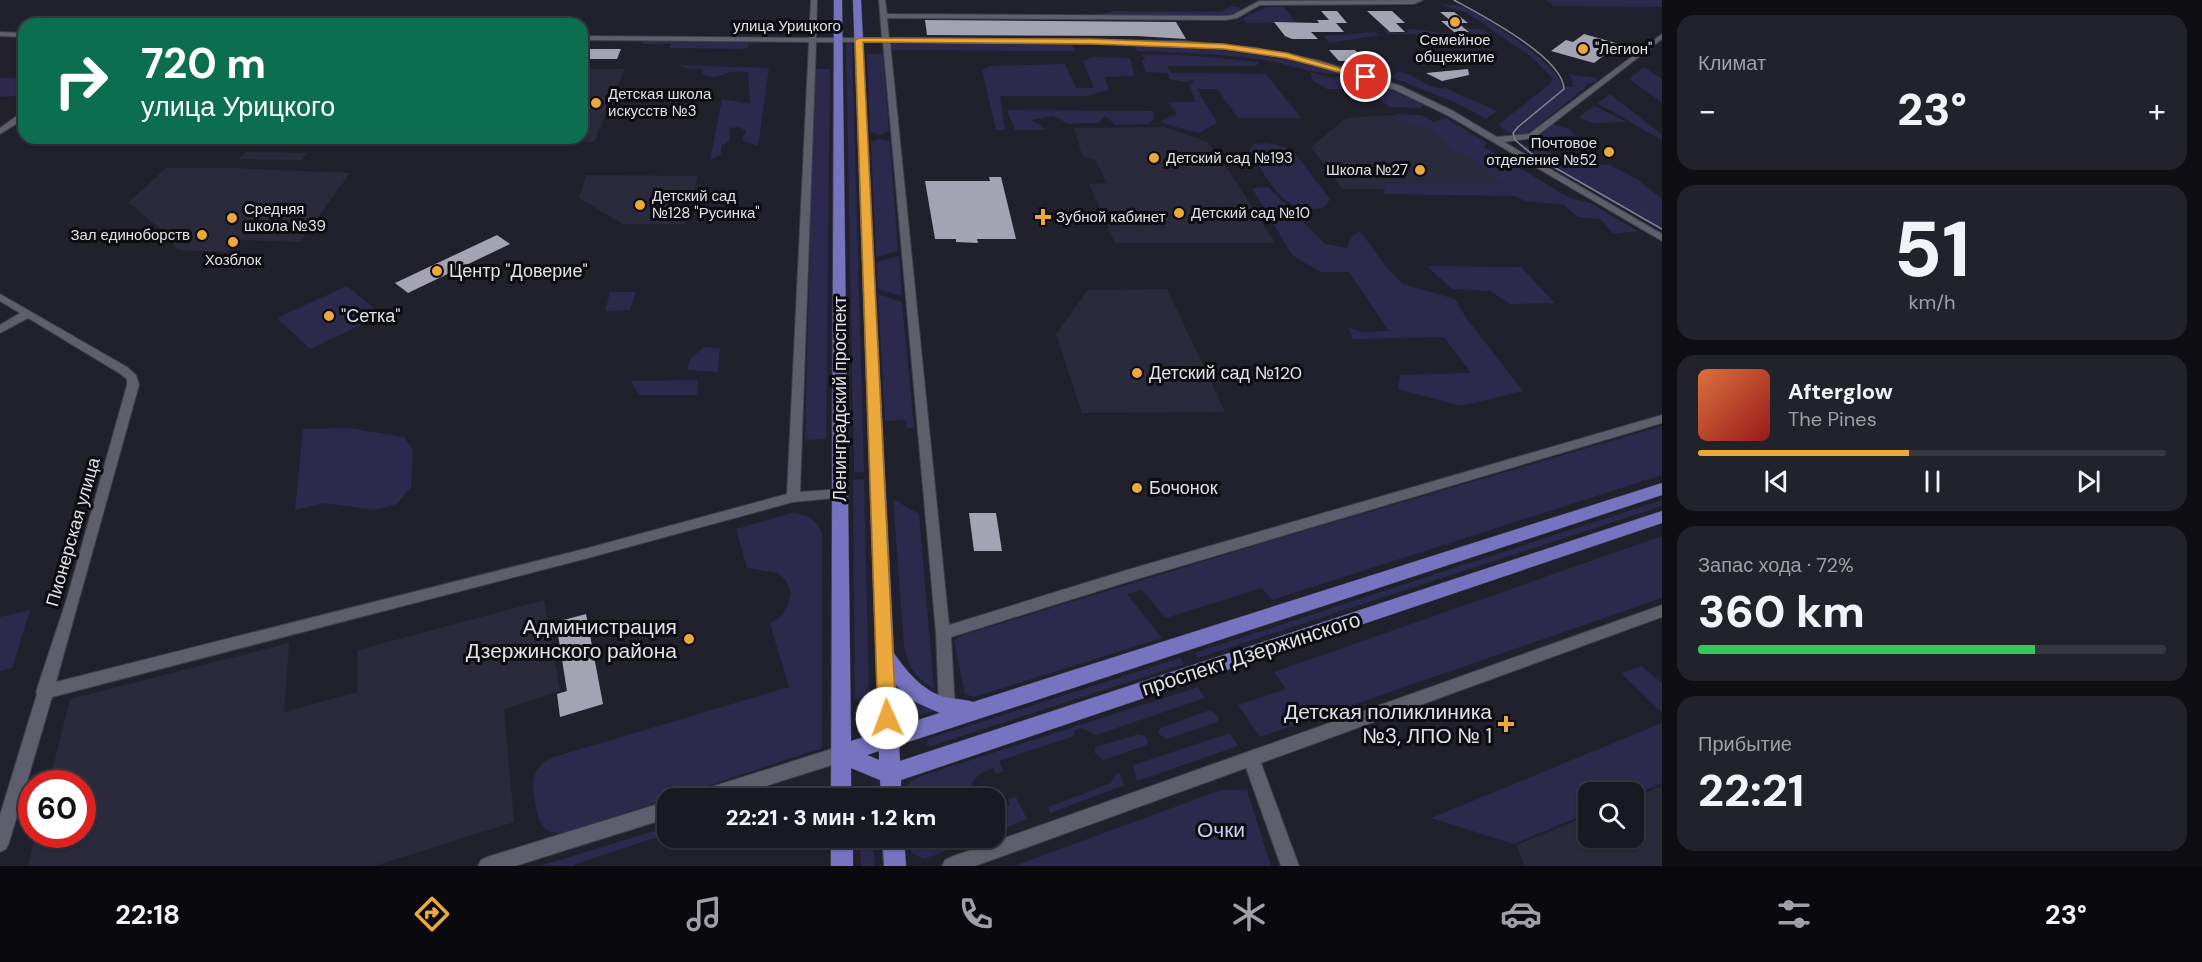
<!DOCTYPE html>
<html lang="ru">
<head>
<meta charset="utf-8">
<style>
	:root { --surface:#191922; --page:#22222a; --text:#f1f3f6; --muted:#9fa0a5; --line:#373840; --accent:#eda83c }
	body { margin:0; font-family:"DM Sans",sans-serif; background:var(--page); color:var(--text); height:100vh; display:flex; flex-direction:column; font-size:22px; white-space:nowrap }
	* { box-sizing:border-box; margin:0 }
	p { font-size:20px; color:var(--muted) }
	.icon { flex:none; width:33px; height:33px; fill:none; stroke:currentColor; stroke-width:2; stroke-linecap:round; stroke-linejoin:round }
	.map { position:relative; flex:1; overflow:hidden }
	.panel { display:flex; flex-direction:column; gap:15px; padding:15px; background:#0e0e13; width:540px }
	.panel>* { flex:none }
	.hud { position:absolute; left:18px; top:18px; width:570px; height:126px; border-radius:18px; box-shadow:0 2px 4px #0004,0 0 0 2px var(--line); background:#0b6e4f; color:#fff; overflow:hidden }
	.fabs { position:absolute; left:1578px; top:782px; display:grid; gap:12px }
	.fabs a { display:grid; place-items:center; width:66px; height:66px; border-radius:12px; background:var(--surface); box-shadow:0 2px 4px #0004,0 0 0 2px var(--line); font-size:30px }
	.speed { position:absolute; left:18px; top:770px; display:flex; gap:12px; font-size:30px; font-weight:700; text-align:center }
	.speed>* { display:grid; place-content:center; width:78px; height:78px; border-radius:50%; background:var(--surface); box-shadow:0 2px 4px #0004,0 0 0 2px var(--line); line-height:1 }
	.speed .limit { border:9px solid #d22; background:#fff; color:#111 }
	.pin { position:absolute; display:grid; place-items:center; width:51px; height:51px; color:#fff; margin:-26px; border:3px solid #fff; border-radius:50%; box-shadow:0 2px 6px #0007 }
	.me { position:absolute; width:66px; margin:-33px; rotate:358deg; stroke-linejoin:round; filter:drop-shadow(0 0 4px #0008) }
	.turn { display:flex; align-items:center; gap:21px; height:126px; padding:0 24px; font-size:27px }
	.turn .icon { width:78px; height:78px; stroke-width:2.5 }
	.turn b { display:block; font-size:42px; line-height:51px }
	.big { font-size:45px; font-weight:800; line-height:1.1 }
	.panel .widget { flex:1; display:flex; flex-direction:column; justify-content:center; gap:9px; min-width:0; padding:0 21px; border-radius:18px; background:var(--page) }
	.panel .dial { align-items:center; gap:0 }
	.dial b { font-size:78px; line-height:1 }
	.song { display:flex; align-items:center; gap:18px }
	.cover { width:72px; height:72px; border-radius:9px; background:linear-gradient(135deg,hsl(20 70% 55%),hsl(0 70% 35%)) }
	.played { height:6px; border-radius:3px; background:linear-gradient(90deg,var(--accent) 45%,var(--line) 45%) }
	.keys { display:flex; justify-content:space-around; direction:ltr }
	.heat { display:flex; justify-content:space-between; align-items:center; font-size:33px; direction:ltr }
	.charge { height:9px; border-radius:4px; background:linear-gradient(90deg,#34c759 72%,var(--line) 0) }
	.trip { position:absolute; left:657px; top:788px; width:348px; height:60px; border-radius:18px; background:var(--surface); box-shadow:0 2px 4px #0004,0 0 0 2px var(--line); font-weight:800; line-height:60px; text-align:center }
	.dock { display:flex; height:96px; justify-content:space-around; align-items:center; background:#0a0a0e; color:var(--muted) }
	.dock .icon { width:42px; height:42px }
	.dock .selected { color:var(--accent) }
	.dock b { font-size:27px; color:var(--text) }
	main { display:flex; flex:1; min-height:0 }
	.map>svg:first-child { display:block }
	.built { fill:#2a2a3c }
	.green { fill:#2b294c }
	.building { fill:#a3a3b4 }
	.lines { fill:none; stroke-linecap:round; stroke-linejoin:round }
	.minor-casing { stroke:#3e3e48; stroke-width:2 }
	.major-casing { stroke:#3e3e48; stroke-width:1 }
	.minor { fill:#5e5e6d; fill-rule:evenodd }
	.major { fill:#7873c0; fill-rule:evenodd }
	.tram { stroke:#84848f; stroke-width:1.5 }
	.route { fill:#eda83c; stroke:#9a6d27; stroke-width:1.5 }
	.poi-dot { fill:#eda83c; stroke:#0c0c11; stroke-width:2 }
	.labels { text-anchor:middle; stroke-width:6; stroke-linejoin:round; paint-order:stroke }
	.far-street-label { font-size:15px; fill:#dfe0e8; stroke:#0c0c11 }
	.far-poi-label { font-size:15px; fill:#dfe0e8; stroke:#0c0c11; text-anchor:start }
	.poi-label { font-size:18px; fill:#dfe0e8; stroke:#0c0c11; text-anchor:start }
	.street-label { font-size:18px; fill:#dfe0e8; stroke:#0c0c11 }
	.near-poi-label { font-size:21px; fill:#dfe0e8; stroke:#0c0c11; text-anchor:end }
	.near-street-label { font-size:21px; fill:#dfe0e8; stroke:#0c0c11 }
	.near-park-label { font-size:21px; fill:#cbccf1; stroke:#0c0c11 }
</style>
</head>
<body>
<main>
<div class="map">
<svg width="1662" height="866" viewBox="0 0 1662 866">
	<rect width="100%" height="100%" fill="#21212e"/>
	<!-- built -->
	<g class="built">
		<path d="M582,69h43l-31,73h-29l-10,-4h27z"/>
		<path d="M1390,115l32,2 126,74 -206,-2 -31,-42 35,-29z"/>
		<path d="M1165,127l43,15 29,41 38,60h-160l-26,-59 18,-1 -11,-22 -14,-6 -8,-27z"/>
		<path d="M246,152l61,1 -5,7 -63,-1z"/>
		<path d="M166,168h64l120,5 -50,69 -61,-2 -12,12 -49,-2 -13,-18 -37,-29z"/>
		<path d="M586,175l112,1 -13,48h-62l-44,-26z"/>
		<path d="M1167,289l58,123 -143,1 -26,-79 32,-44z"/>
		<path d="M544,600l16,91 -56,18 10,113 -140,44h-346l8,-32h46v-51h-33l21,-84 219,-56 -5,69 73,-20 1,-42z"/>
		<path d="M1662,786v80h-137l-9,-21 72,-29v21h46v-40z"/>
	</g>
	<!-- green -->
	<g class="green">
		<path d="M1546,0h116v7l-108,-1z"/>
		<path d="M1438,4c9,1 20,0 28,4 19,9 94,57 96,78l11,1 -1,-8 -4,-5 28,4v4l-10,2v3l-59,47c-11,1 -22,0 -28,-10l52,-41 1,-6 -23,-22 -62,-42z"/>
		<path d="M1232,6l8,1 -2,5 -14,5 -123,-1v-2l14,-3 106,1z"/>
		<path d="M1267,7h17l12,15 -50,1 -3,-5z"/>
		<path d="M1466,28l17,2 9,5 -105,-1 -58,9 -5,-7 52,-4 2,4 9,-2 -4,-4c9,1 15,5 25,2l-3,-3c18,0 52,8 66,4z"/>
		<path d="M643,42h105v5l-7,2 -71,-1v-4h-27z"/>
		<path d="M849,42l3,2 12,428h-10l-8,-428z"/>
		<path d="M895,43l176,1 5,7 -185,-1v-5z"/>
		<path d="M1134,45c72,2 142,9 211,29 -27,2 -55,-10 -82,-14 -42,-6 -84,-8 -126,-9z"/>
		<path d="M867,54h16l6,77 -9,4 -10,-3z"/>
		<path d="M1140,54l45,1 75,7 -4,4h-89l4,7 95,1 35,44h-63l-21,-29h-20l20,34 -18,10 -34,-9 -3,-3 15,-7 -9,-12h28l-7,-17 5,-2 -2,-3 -6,2 -17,-3 -1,-6 -22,-1 -5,-12 5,-1z"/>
		<path d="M1092,57l38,1 5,18 -30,1 4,13 -23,6h-86l5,34h-9l-14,-60 9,-4 74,-2 11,24h18l-11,-27z"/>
		<path d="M676,65l93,3 -11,78 -16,-6 4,-9 -7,-4 -9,1 -1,13 -8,5v8l-11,6 12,-61 28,5 -2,-32c-5,0 -11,-1 -16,0 -11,2 -18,9 -30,2l1,-5 -17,-1z"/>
		<path d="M1644,67l18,12v24l-33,-24z"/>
		<path d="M814,69h16l-4,370 -21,1z"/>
		<path d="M1310,72l22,6 18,-2 45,16 28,13 -2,3 -32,-1 -10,-9 -18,-2 -9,-7h-25l-14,-8z"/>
		<path d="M1398,72c16,0 31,19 47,16l52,23 -11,8 -27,-15 -68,-27z"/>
		<path d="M0,78h24v17l-24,2z"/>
		<path d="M1610,94l52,41v6l-2,-3c-22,-9 -41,-25 -63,-34z"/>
		<path d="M1594,106l33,16 -36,1 -12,-6z"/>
		<path d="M1007,110l146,1 1,8 -5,5 -33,1 -11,-9 -7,7h-13l-16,1 -16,-8 -22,4 16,10h-32z"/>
		<path d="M1396,114l25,1 13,7 12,-4 41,25 -3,4 84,50 22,6 48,28 -24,3 -14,-15 -22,-2 -14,-12 -38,-4 -12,-5 -130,-2 1,-10h118l-14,-8v-5l-22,-15 -10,-3 -23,-23 -27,-7z"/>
		<path d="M1553,124l16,5 7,7h-21l15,14 -34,-10z"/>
		<path d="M880,138l10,4 8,109 -22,6 -5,-115z"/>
		<path d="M1266,143l11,2 16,6 37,48c-4,9 -10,10 -20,10 -31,-1 -44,-34 -60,-57v-4l5,-4z"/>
		<path d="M1519,143l65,20 26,2 27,14 25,20v32l-127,-74 -13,-8z"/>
		<path d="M1268,187l57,57 22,4 4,-11 9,-6 26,36 17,17 52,15 12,20 56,72 -62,15 -63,-17 2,-14 71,-2 -27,-36 -91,2 -5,-12 14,5 27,-1 -40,-59h-28l-29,-17 -40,-67z"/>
		<path d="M899,256l3,40 -24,-7 -2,-27z"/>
		<path d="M1427,266l94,1 34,36 -45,1 -20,-13 -38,-2z"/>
		<path d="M347,286l35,29 -72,34 -33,-31z"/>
		<path d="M610,292h26l-6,18 -25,1z"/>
		<path d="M878,294l24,8 12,126h-7l-1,-8 -21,1z"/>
		<path d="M704,347l16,1 -2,24 -31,-2 3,-11z"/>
		<path d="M698,380l-1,15h-58l-8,-14z"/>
		<path d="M1662,426v49l-390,125 -10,-12 -96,30 -24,-28 -15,4 35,44 -188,59 -9,-3 -11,-53 9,-6 307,-94z"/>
		<path d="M348,428l56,9 9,13 -2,37 -14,17 -22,6 -51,-7 -29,7 8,-81z"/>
		<path d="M864,479l5,219 -3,3 -7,1 -4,-4 -2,-218z"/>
		<path d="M893,499l26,15 15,175c-19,-11 -25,-22 -30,-43z"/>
		<path d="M1662,500v6l-464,152 -4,-5z"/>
		<path d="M792,513c15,1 25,7 30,21v214l-257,85c-26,3 -28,-17 -31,-38 -1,-8 -2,-15 2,-23 4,-8 10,-11 18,-15l235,-70 -19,-63 13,-10 5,-9 3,-12 -5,-13 -9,-7 -30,-5 -11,-39z"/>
		<path d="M1662,536v62l-402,139 -22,-32 48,-16 -12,-17z"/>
		<path d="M30,610l-18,58 -12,3v-54z"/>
		<path d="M1180,658l4,6 -253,82 -4,-1 1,-6z"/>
		<path d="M1641,666l21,17v30l-41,-40z"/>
		<path d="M1198,687l7,11 -109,37 -16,-7 -5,2 -1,6 -75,25 4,10 -7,3 -3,-6c-11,4 -16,7 -22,17l4,13h-70l-1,-8 7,-9 10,-5z"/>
		<path d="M902,688l17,15 15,8 -31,10z"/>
		<path d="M1210,710l9,7 -2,5 -51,17 -8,-6 2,-5z"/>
		<path d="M1662,723v60l-28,12v-3h-46v21l-74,31 -83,-26z"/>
		<path d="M1230,733l8,13 -101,35 -4,-16z"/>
		<path d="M1139,734l6,2 3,4 -1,5 -44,15 -9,-8 2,-5z"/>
		<path d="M1119,773l5,12 -74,28 -2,-6 63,-24 5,-9z"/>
		<path d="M1221,790h26l24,76h-257z"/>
		<path d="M1016,797l11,22 -32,13v-24l15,-3 -2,-6z"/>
		<path d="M667,827v7l-92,30v2h-35z"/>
		<path d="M860,837h13l1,29h-13z"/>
		<path d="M906,837h75l-57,22c-12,-5 -17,-9 -18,-22z"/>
	</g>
	<!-- building -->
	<g class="building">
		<path d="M1321,11h16l10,12h-11l8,9h-33l7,7h-26l-7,-3 -11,-14 45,1 -2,-3h12z"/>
		<path d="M1367,11h25l13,12h-9l9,9h-15z"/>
		<path d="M1440,12h14l14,11h-10l11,9h-15l-13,-11h10z"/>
		<path d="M925,20l251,2 10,17 -50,-3 -209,-1z"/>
		<path d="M1584,34l35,10 -25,19 -43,-12 15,-11 7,2z"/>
		<path d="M588,49h33l-4,10h-35v-7z"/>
		<path d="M1329,50h26l10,11h-26z"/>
		<path d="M1468,69l1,6 -27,6 -16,-8z"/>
		<path d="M989,177h12l15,62h-39l1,4 -22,-1v-3h-21l-10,-58h65z"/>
		<path d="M497,235l13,9 -102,49 -13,-10z"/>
		<path d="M969,513h27l6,38h-28z"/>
		<path d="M586,614l17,90 -43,13 -3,-23 10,-3 -11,-69z"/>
	</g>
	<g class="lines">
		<!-- minor casing -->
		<g class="minor-casing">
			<g id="minor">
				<path d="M811,0h6l-1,38h66l-3,-38h6l2,14 339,2 7,-1 26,-14 164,-1 -9,4 -154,1 -23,13 -11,2 -339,-2 2,20 294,3 73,7 61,12 84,26 52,25 44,26 32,-3 133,-100v5l-128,99 -30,4 158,92v7l-215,-126 -52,-25 -83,-26 -56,-12 -73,-7 -293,-3 59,583 178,-55 535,-155v8l-535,159 -176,55 4,71 -2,5 -6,2 -6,-2 -2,-5 -3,-75 -53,-591h-67l-16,450 40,-3 5,2 1,3 -1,3 -52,5 -205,56 -536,139 -43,146 -3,6 -6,3v-37l37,-121 -1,-2 31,-94 60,-213v-6l-8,-6 -91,-55 -28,15v-8l20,-12 -20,-12v-7l127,73 9,8 3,10 -83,297 532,-134 199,-54 22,-452 -227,-2v-4l227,2z"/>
				<path d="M0,32l24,1v4l-24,-1z"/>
				<path d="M21,113h3v6l-24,15v-6z"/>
				<path d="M1662,605v12l-401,146 38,103h-18l-35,-98 -271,98h-33l3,-6 6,-3z"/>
				<path d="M841,746l6,3 2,5 -2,5 -6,3 -113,36h-34l2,-6 6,-2z"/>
				<path d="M668,801v17l-153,48h-37l3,-6 6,-3z"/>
			</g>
		</g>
		<!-- major casing -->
		<g class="major-casing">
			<g id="major">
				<path d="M834,0h8l9,741 27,-8 -25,-733h8l33,653c12,18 28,37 50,44 10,2 20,2 29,5l689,-219v12l-763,250 1,16 762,-250v12l-761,257v18h-20l-1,-18 -29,-12v30h-20zM896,685l17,16 27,12 -42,13zM879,751v9l-12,-5z"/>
				<rect x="831" y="837" width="22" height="29"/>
				<path d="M882,837h22l2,29h-22z"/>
			</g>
		</g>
		<!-- minor -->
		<use href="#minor" class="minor"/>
		<!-- major -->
		<use href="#major" class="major"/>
		<!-- tram -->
		<path class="tram" d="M1454,0c27,15 109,57 110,89l-46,38 -5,6 2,7 18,15 129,74"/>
	</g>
	<!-- route -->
	<path class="route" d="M859,38l234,1 131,5 63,9 83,24 -4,2 -80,-21 -62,-9 -131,-5 -230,-2 33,676 -3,6 -6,2 -7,-2 -2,-6 -23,-678z"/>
	<!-- markers -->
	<g class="poi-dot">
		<circle cx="1455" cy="22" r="6"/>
		<circle cx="1583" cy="49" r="6"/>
		<circle cx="596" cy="103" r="6"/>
		<circle cx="1609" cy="152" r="6"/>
		<circle cx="1154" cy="158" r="6"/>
		<circle cx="1420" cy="170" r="6"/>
		<circle cx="640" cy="205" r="6"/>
		<circle cx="1179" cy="213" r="6"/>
		<path d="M1040 208h6v6h6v6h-6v6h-6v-6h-6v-6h6z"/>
		<circle cx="232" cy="218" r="6"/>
		<circle cx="202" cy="235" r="6"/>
		<circle cx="233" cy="242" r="6"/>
		<circle cx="437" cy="271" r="6"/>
		<circle cx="329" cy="316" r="6"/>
		<circle cx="1137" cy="373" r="6"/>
		<circle cx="1137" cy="488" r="6"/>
		<circle cx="689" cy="639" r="6"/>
		<path d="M1503 715h6v6h6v6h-6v6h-6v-6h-6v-6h6z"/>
	</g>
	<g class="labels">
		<!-- far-street labels -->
		<g class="far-street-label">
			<text x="787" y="31">улица Урицкого</text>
		</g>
		<!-- far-poi labels -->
		<g class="far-poi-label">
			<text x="1455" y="45" text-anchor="middle">Семейное<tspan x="1455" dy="17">общежитие</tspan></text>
			<text x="1595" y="54">"Легион"</text>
			<text x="608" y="99">Детская школа<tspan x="608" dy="17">искусств №3</tspan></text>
			<text x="1597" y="148" text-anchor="end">Почтовое<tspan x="1597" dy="17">отделение №52</tspan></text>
			<text x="1166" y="163">Детский сад №193</text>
			<text x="1408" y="175" text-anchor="end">Школа №27</text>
			<text x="652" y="201">Детский сад<tspan x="652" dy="17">№128 "Русинка"</tspan></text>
			<text x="244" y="214">Средняя<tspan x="244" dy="17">школа №39</tspan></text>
			<text x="1191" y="218">Детский сад №10</text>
			<text x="1056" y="222">Зубной кабинет</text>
			<text x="190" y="240" text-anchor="end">Зал единоборств</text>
			<text x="233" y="265" text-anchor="middle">Хозблок</text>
		</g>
		<!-- poi labels -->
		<g class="poi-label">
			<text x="449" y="277">Центр "Доверие"</text>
			<text x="341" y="322">"Сетка"</text>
			<text x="1149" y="379">Детский сад №120</text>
			<text x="1149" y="494">Бочонок</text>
		</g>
		<!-- street labels -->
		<g class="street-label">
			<text transform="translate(840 399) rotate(-90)" y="6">Ленинградский проспект</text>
			<text transform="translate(73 532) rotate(-74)" y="6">Пионерская улица</text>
		</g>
		<!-- near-poi labels -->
		<g class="near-poi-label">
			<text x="677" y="634">Администрация<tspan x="677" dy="24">Дзержинского района</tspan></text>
			<text x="1492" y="719">Детская поликлиника<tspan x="1492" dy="24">№3, ЛПО № 1</tspan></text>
		</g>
		<!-- near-street labels -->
		<g class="near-street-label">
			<text transform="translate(1251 654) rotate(-18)" y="7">проспект Дзержинского</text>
		</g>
		<!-- near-park labels -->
		<g class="near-park-label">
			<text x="1221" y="837">Очки</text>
		</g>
	</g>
</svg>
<div class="fabs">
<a><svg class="icon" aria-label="search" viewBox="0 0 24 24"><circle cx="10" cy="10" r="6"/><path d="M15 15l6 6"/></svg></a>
</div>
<div class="speed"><div class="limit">60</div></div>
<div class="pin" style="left:1366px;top:77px;background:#d93025"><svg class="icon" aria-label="arrive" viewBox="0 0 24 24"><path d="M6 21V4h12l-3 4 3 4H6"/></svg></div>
<svg class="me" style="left:887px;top:718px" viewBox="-20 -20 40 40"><circle r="19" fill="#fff"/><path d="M0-13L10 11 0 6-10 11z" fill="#eda83c"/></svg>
<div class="trip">22:21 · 3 мин · 1.2 km</div>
<div class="hud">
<div class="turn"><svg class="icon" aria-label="right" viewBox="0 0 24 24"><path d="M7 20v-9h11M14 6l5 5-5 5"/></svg><div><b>720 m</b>улица Урицкого</div></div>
</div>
</div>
<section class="panel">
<div class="widget"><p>Климат</p>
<div class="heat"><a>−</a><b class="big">23°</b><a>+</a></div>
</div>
<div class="widget dial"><b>51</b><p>km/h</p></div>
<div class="widget">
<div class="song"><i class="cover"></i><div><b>Afterglow</b><p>The Pines</p></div></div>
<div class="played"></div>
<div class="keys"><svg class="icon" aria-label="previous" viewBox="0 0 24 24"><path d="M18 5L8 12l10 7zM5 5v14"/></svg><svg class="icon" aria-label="pause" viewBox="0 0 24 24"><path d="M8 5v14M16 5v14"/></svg><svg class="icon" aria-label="next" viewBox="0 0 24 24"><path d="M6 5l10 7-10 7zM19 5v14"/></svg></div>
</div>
<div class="widget"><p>Запас хода · 72%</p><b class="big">360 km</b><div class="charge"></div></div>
<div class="widget"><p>Прибытие</p><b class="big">22:21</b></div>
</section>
</main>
<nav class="dock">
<b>22:18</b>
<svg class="icon selected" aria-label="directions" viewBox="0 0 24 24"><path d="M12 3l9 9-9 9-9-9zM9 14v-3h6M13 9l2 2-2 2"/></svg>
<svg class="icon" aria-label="music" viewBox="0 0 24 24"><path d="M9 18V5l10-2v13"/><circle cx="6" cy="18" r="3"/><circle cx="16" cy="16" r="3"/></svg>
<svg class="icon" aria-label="phone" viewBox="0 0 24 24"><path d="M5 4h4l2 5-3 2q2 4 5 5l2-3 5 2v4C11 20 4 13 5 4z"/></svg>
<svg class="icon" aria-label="climate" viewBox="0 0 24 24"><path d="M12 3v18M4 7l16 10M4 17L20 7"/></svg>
<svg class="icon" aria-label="car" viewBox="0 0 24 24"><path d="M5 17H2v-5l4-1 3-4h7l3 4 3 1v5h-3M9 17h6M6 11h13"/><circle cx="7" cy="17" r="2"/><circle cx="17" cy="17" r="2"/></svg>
<svg class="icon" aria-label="filters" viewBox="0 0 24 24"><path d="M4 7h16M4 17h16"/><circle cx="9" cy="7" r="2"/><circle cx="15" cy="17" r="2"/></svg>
<b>23°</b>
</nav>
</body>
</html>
